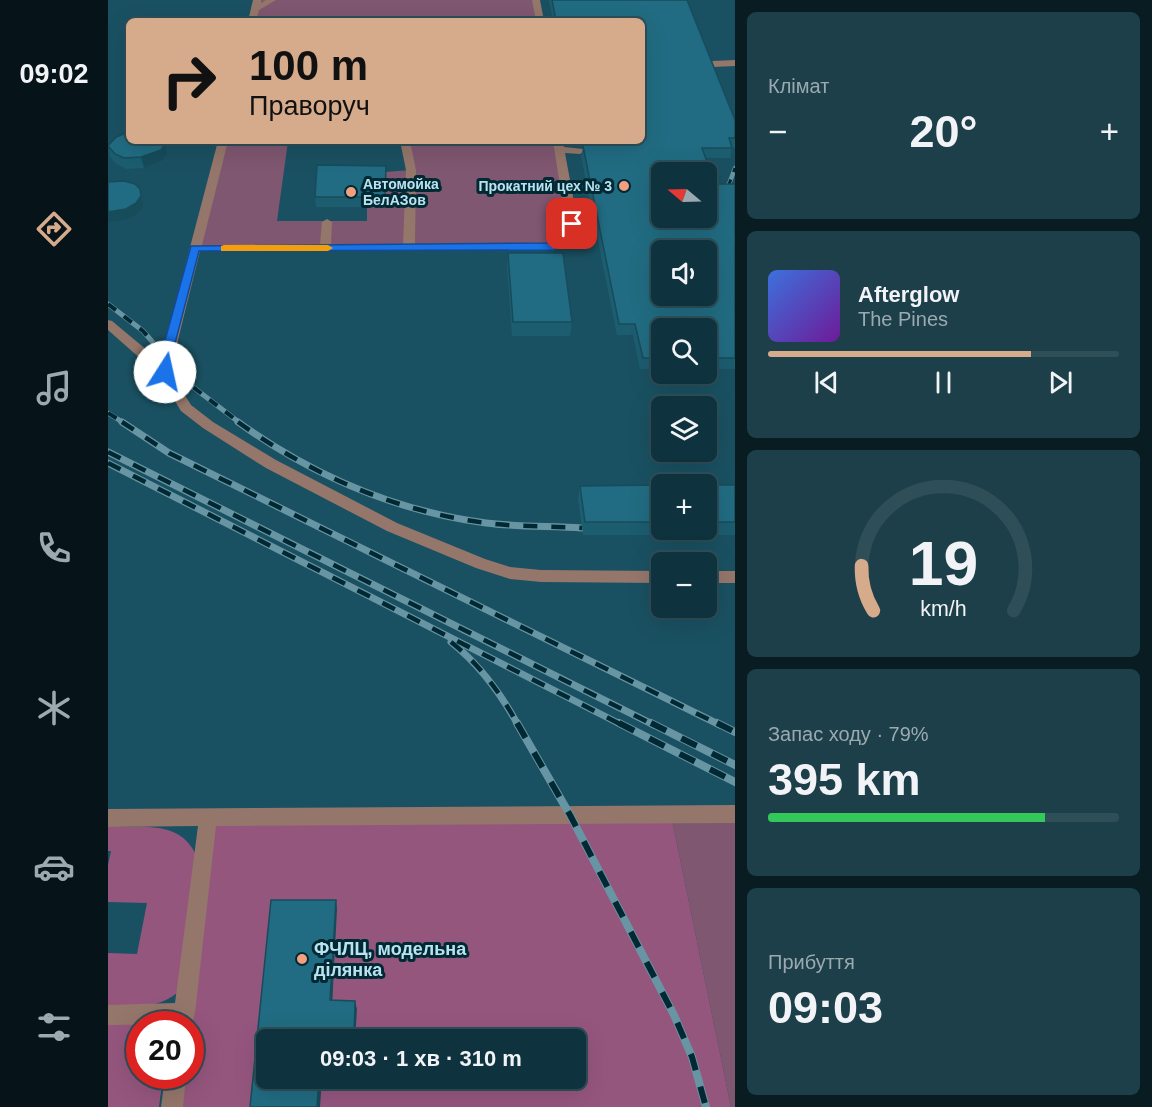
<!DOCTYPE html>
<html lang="uk">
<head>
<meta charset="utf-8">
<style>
	:root { --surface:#0e333e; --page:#1c3f49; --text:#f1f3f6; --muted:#9baab0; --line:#2e4e58; --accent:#d6ab8b }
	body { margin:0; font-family:Helvetica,sans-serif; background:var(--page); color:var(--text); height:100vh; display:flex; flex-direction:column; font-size:22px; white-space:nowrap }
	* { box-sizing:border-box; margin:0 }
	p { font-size:20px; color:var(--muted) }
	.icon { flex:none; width:33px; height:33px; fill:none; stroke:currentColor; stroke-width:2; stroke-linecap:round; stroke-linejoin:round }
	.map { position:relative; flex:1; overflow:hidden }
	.panel { display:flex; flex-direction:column; gap:12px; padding:12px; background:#081c22; width:417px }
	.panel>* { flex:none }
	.top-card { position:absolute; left:18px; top:18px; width:519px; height:126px; border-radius:9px; box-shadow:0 6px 24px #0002,0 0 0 2px var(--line); background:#d6ab8b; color:#111; overflow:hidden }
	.needle { width:39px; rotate:289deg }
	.controls { position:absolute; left:543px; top:162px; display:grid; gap:12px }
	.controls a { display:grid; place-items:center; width:66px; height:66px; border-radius:9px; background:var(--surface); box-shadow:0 6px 24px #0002,0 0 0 2px var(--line); font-size:30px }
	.speed { position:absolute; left:18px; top:1011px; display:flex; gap:12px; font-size:30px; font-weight:700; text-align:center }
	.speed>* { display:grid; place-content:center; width:78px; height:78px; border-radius:50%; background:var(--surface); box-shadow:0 6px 24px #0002,0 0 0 2px var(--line); line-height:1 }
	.speed .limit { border:9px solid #d22; background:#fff; color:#111 }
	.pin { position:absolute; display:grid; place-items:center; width:51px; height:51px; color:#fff; margin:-26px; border-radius:12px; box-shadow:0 3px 9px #0006 }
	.me { position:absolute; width:66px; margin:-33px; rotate:10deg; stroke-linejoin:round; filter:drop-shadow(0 0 4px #0008) }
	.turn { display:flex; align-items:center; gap:21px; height:126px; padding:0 24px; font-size:27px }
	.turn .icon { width:78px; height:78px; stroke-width:2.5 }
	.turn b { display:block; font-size:42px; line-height:51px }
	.big { font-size:45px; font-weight:800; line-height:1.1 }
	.panel .widget { flex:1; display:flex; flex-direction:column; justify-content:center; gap:9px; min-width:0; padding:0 21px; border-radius:9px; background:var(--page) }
	.panel .dial { align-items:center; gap:0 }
	.dial svg { height:156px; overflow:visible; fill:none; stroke:var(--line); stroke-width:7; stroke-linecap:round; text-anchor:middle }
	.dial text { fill:var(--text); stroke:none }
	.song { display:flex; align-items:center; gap:18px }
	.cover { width:72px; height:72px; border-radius:9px; background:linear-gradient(135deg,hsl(220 70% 55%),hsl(280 70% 35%)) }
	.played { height:6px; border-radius:3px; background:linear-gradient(90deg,var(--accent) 75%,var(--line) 75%) }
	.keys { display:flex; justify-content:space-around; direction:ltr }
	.heat { display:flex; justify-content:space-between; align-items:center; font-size:33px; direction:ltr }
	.charge { height:9px; border-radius:4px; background:linear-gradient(90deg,#34c759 79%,var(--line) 0) }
	.trip { position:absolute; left:148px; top:1029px; width:330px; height:60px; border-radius:9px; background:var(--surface); box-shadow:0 6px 24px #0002,0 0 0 2px var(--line); font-weight:800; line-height:60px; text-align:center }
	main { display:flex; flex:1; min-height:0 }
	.tab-bar { display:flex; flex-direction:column; width:108px; justify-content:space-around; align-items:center; background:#061419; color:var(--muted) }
	.tab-bar .icon { width:42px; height:42px }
	.tab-bar .current { color:var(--accent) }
	.tab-bar b { font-size:27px; color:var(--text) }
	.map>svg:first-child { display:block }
	.built { fill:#1a5162; fill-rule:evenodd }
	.green { fill:#7f5770 }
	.forest { fill:#95567e; fill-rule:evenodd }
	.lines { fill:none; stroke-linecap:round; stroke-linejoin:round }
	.minor { fill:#95766b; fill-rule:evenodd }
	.rail-far3-casing { stroke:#6895a3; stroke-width:4.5 }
	.rail-far2-casing { stroke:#6895a3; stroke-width:5 }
	.rail-far1-casing { stroke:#6895a3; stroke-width:7 }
	.rail-casing { stroke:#6895a3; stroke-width:8 }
	.rail-far3 { stroke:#012934; stroke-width:3; stroke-dasharray:8; stroke-linecap:butt }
	.rail-far2 { stroke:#012934; stroke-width:4; stroke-dasharray:10; stroke-linecap:butt }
	.rail-far1 { stroke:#012934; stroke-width:4.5; stroke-dasharray:14; stroke-linecap:butt }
	.rail { stroke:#012934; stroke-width:6; stroke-dasharray:17; stroke-linecap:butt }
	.wall { fill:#1c5d70 }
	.shaded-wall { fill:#174c5b }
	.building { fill:#216c82; stroke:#174c5b; stroke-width:1.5; fill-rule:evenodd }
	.route { fill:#1a73e8; stroke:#114b97; stroke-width:1.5 }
	.slow { fill:#f59e0b }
	.poi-dot { fill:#f2a080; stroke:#012934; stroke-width:2 }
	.labels { text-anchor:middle; stroke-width:6; stroke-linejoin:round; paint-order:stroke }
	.far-poi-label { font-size:14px; font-weight:bold; fill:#bae3f1; stroke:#012934; text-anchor:start }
	.near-poi-label { font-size:18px; font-weight:bold; fill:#bae3f1; stroke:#012934; text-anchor:start }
</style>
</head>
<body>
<main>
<nav class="tab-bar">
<b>09:02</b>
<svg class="icon current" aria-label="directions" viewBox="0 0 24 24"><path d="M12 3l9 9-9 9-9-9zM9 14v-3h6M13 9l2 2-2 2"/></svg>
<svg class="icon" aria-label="music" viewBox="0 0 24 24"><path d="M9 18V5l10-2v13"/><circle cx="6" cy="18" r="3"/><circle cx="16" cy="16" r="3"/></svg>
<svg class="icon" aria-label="phone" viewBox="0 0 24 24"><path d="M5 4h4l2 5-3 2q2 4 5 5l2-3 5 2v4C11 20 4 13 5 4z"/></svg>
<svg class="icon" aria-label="climate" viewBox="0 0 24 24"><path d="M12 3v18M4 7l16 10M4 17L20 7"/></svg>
<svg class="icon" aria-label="car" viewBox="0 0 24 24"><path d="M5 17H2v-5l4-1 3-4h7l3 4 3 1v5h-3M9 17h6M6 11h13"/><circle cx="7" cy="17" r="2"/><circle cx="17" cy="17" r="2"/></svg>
<svg class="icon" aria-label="filters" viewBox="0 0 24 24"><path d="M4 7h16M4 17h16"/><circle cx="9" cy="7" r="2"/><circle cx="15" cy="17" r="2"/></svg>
</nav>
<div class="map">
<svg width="627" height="1107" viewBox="0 0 627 1107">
	<rect width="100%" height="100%" fill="#134452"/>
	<!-- built -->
	<path class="built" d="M0,0h627v1107h-627zM21,21h513v120h-513zM554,172h44v46h-44zM554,250h44v46h-44zM554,328h44v46h-44zM554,406h44v46h-44zM554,484h44v46h-44zM554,562h44v46h-44zM32,1024h50v52h-50zM159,1040h309v38h-309z"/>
	<!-- green -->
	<g class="green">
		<path d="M149,0h278l3,21h-286z"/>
		<path d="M115,141h65l-11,80h90v-14h18l1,-35 24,-2 -5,-29h153l11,95 -15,11 -359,1z"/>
		<path d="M627,814v293h-4l-60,-292z"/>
	</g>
	<!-- forest -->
	<g class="forest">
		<path d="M563,815l60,292h-559l4,-31h14v-52h-7l25,-207zM159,1040h309v38h-309z"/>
		<path d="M0,827c34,1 73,-8 89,30l-20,136c-20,16 -44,14 -69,15v-55l29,1 10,-51 -39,-1v-37l3,-14h-3z"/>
		<path d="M0,1023h45l3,1h-16v52h23l-4,31h-51z"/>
	</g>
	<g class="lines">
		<!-- minor -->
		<g class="minor">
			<path d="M145,0h8v3l5,-3h10l-17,10 -3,11h-8z"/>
			<path d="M424,0h8l4,21h-8z"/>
			<path d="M627,60v6l-22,1 -5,-3 5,-3z"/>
			<path d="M110,141h10l-26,104 118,-1 2,-22 5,-3 5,3 -1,22h72l3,-74 -6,-29h10l6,29 -1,74h136l13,-9 2,-11 -13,-83h10l1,6 20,2 1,2 -5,3 -15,-1 13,71 -5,14 -15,11 -358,2 -30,121 21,33 22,17 63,38 121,63 88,36 25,8 31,3 121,1v12l-121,-1 -31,-3 -34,-11 -89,-37 -121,-63 -63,-40 -22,-17 -22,-36 -51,-45v-10l4,1 48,40z"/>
			<rect x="598" y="571" width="29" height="12"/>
			<path d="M627,805v18l-519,3 -21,187 -5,18v-7l-82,1v-20l67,-2 23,-177 -90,1v-18z"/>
			<path d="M57,1076h21l-3,31h-22z"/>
		</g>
		<!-- rail-far3 casing -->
		<g class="rail-far3-casing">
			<path id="rail-far3" d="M620,187l7,-19"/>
		</g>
		<!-- rail-far2 casing -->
		<g class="rail-far2-casing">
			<g id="rail-far2">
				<path d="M619,194l1,-9"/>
				<path d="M0,304l35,27 46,53 51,39"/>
				<path d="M0,413l16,10"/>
			</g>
		</g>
		<!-- rail-far1 casing -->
		<g class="rail-far1-casing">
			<g id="rail-far1">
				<path d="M14,422l47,31 551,272"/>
				<path d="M130,422c75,54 157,89 248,101 32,4 64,3 96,5"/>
				<path d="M0,452l546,273"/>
				<path d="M0,463l514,262"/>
				<path d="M343,642c29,23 49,50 67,83"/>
			</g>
		</g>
		<!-- rail casing -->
		<g class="rail-casing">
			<g id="rail">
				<path d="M409,723l53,92 104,200 18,42 14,50"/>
				<path d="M511,723l116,59"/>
				<path d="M543,723l84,42"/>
				<path d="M609,723l18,9"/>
			</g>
		</g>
		<!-- rail-far3 -->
		<use href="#rail-far3" class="rail-far3"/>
		<!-- rail-far2 -->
		<use href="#rail-far2" class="rail-far2"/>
		<!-- rail-far1 -->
		<use href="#rail-far1" class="rail-far1"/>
		<!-- rail -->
		<use href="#rail" class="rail"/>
	</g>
	<!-- wall -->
	<g class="wall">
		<path d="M441,0h138l48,120v28h-3l-2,10h-24l9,26h20v185h-29v-41h-44v41h-22l-7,-34h-16l-36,-179 2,-8 -3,-2 -2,-5h64v-120h-89z"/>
		<path d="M0,146l59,8 -4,6 -19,8 -17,1 -10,-5 -7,-7z"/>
		<path d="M278,176l-1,31h-69l-1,-10z"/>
		<path d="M400,253l64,69 -2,14h-58l-5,-69z"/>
		<path d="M554,485v45h44v-45h29v50h-152l-5,-36 2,-13z"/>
	</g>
	<!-- shaded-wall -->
	<g class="shaded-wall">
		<path d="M57,141l2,13 -4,6 -19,8 -3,-11z"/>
		<path d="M32,189l3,18 -5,6 -10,6 -20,3v-10z"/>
		<path d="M228,900l1,9 -5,99 -2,-8z"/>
		<path d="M247,1001l2,8 -2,31h-1z"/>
		<path d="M211,1078h3l-2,29h-3z"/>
	</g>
	<!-- building -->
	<g class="building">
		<path d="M444,0h135l48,120v18h-6l3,10h-30l13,36h20v174h-29v-30h-44v30h-19l-8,-34h-16l-36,-178 4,-5h55v-120h-86zM554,172h44v46h-44zM554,250h44v46h-44z"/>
		<path d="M21,132v9h36v3l-4,6 -20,7 -17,1 -9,-4 -7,-8 8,-9z"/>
		<path d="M209,165l69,1 -1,31h-70z"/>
		<path d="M16,181l11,3 5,5 1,7 -5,7 -10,6 -18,3v-30z"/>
		<path d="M400,253h55l9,69h-59z"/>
		<path d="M554,485v37h-77l-5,-36z"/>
		<rect x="598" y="485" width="29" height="37"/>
		<path d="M163,900h65l-6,100 25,1 -1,39h-87v38h52l-2,29h-67z"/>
	</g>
	<!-- route -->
	<path class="route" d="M464,221l5,3 -3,12 -20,14 -355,1 -27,104 -2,17 -5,3 -6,-3 2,-17 30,-109 361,-3 13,-8 2,-11z"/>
	<!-- slow -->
	<path class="slow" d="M116,245h104l5,3 -5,3h-107v-5z"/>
	<!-- markers -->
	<g class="poi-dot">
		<circle cx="516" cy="186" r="6"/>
		<circle cx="243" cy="192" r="6"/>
		<circle cx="194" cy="959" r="6"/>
	</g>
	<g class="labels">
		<!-- far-poi labels -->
		<g class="far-poi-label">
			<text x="255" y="189">Автомойка<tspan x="255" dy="16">БелАЗов</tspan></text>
			<text x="504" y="191" text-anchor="end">Прокатний цех № 3</text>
		</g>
		<!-- near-poi labels -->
		<g class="near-poi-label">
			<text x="206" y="955">ФЧЛЦ, модельна<tspan x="206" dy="21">ділянка</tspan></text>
		</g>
	</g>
</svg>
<div class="controls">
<a><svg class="needle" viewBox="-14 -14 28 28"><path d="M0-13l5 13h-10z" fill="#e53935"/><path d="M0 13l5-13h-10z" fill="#9baab0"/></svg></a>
<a><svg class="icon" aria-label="sound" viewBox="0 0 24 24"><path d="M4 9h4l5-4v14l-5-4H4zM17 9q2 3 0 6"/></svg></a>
<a><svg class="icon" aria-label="search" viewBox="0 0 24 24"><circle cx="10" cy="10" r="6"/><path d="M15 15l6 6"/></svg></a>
<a><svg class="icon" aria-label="layers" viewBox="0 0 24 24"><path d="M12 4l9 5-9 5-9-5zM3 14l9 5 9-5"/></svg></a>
<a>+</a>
<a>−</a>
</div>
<div class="speed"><div class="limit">20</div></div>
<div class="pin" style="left:464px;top:224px;background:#d93025"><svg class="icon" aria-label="arrive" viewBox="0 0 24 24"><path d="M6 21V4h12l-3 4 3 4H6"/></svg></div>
<svg class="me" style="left:57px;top:372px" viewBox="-20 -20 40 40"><circle r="19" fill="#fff"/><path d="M0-13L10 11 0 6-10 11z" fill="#1a73e8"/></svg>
<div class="trip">09:03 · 1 хв · 310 m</div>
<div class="top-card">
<div class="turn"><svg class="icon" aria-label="right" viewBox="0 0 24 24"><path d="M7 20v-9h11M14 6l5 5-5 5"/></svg><div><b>100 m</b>Праворуч</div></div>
</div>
</div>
<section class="panel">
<div class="widget"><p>Клімат</p>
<div class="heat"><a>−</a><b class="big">20°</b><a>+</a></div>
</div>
<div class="widget">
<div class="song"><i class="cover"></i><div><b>Afterglow</b><p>The Pines</p></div></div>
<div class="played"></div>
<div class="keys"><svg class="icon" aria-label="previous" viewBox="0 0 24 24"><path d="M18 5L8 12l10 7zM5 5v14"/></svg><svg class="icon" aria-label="pause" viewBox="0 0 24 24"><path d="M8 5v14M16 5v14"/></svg><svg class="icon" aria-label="next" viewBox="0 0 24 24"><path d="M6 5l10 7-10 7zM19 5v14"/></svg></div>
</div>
<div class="widget dial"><svg viewBox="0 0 100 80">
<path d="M14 69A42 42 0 1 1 86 69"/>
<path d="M14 69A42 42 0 0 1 8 46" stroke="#d6ab8b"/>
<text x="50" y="56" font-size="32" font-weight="700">19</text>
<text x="50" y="72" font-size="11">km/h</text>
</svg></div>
<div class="widget"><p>Запас ходу · 79%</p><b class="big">395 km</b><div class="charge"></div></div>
<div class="widget"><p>Прибуття</p><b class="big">09:03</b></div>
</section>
</main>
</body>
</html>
